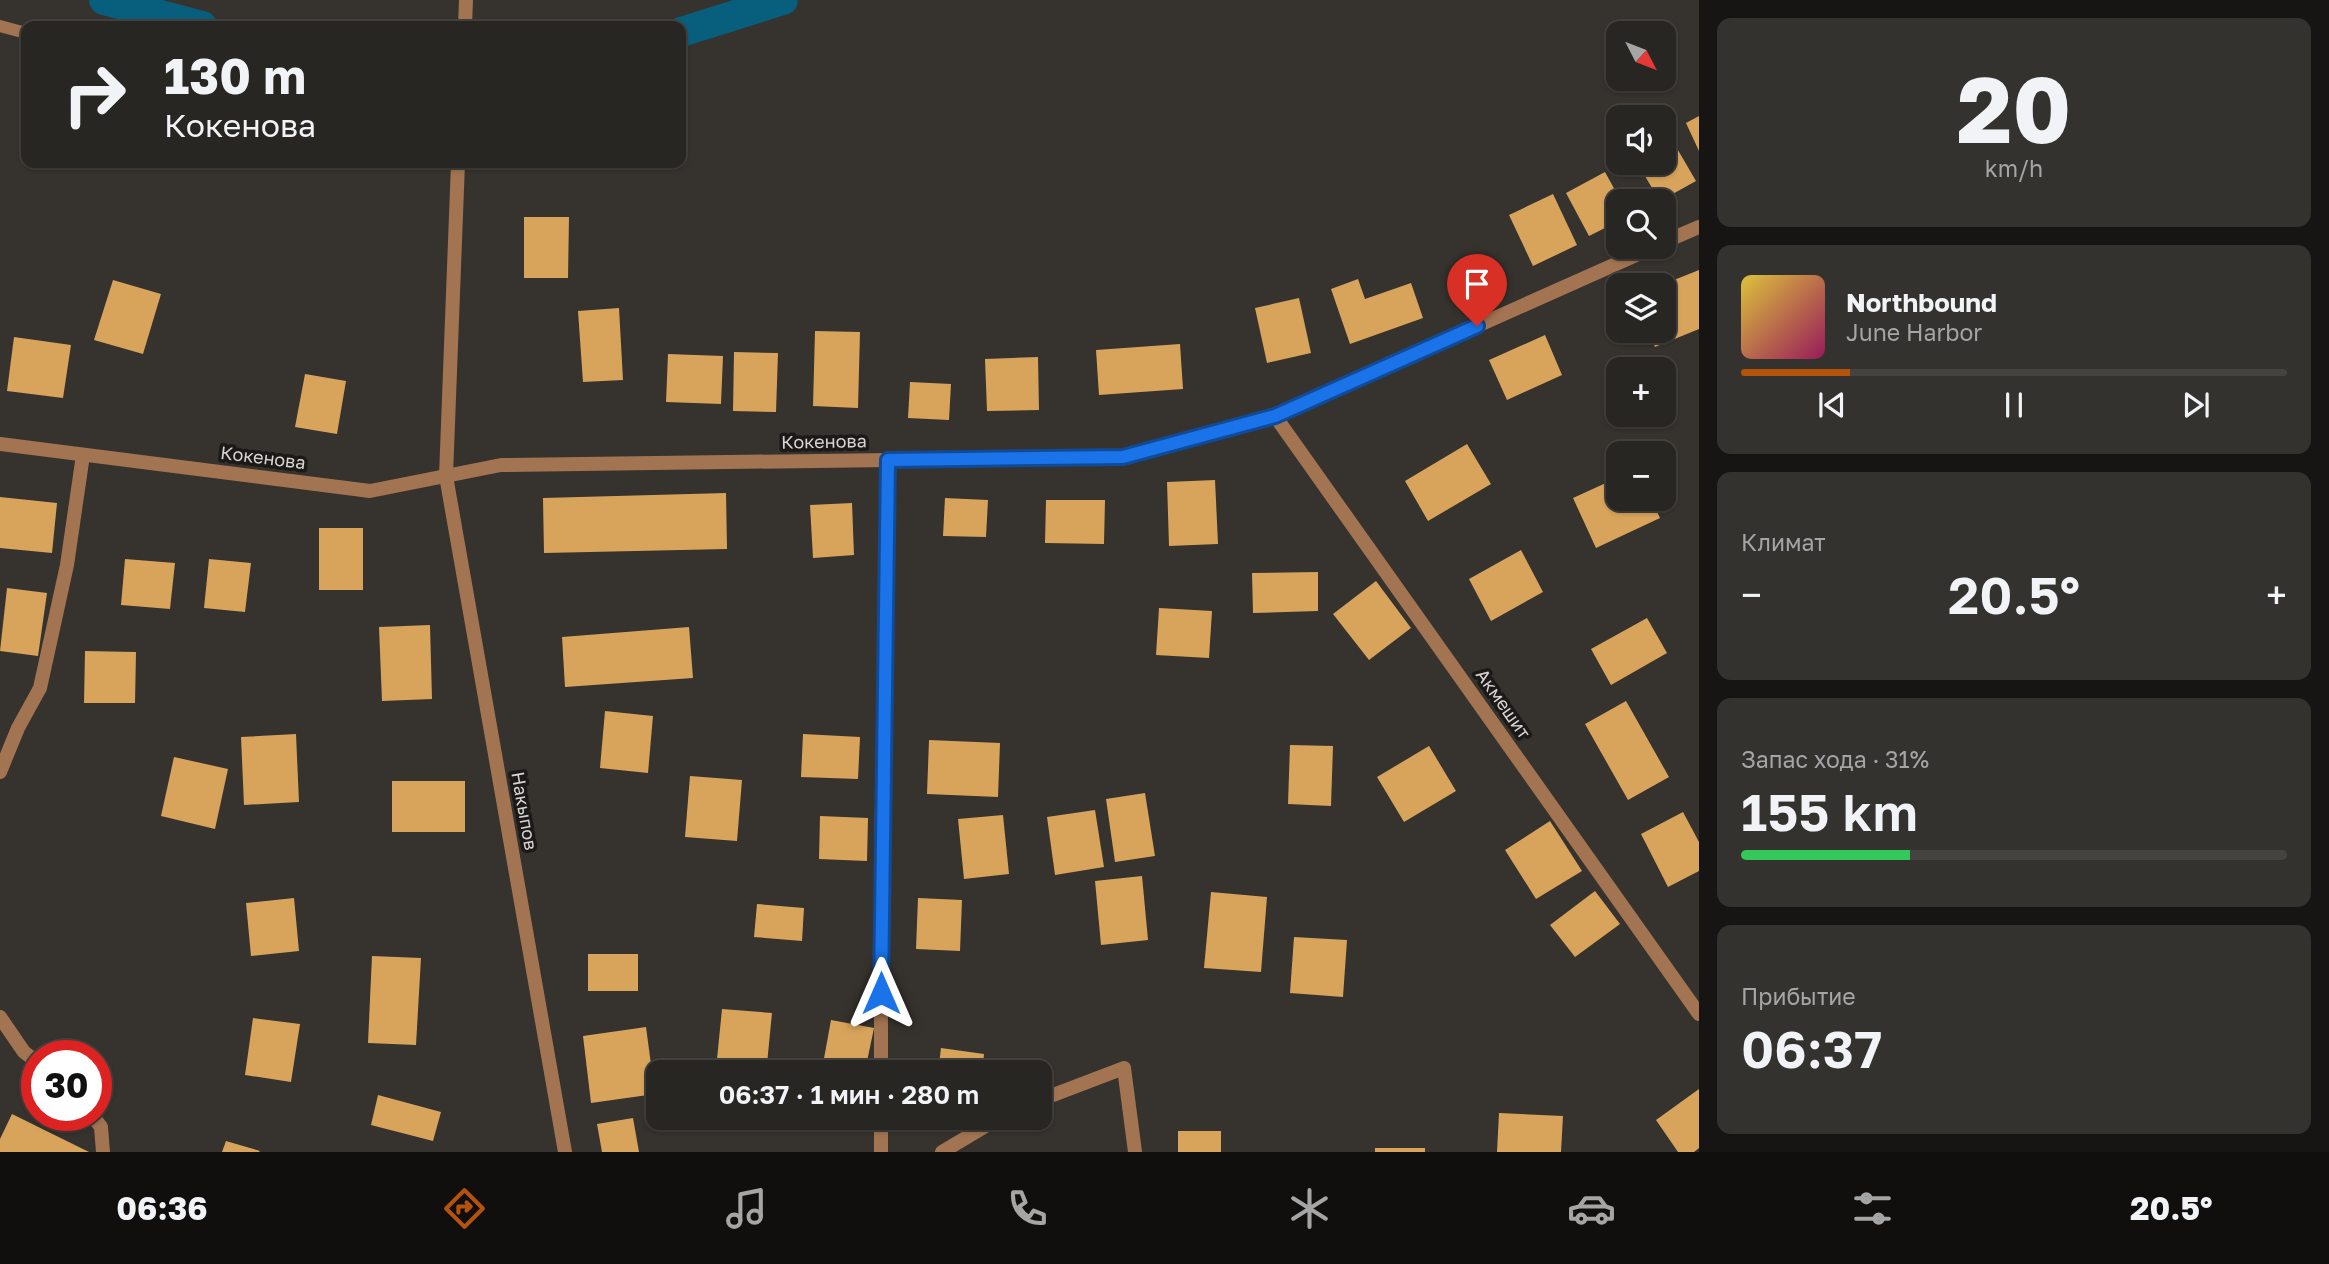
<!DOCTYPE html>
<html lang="ru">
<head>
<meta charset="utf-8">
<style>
	:root { --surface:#282622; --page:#34322f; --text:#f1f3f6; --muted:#a5a5a5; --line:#444340; --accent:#b45309 }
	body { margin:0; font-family:"Golos Text",sans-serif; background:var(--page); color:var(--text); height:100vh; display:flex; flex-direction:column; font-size:26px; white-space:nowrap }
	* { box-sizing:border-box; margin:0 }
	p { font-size:23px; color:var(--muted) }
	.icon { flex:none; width:38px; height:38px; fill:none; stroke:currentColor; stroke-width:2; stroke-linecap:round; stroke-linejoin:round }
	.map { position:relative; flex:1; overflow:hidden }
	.panel { display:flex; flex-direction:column; gap:18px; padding:18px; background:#161513; width:630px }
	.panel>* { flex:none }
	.guide { position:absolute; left:21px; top:21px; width:665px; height:147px; border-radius:14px; box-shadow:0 2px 5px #0004,0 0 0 2px var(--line); background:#282622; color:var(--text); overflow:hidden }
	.needle { width:46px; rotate:132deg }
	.controls { position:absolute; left:1606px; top:21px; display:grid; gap:14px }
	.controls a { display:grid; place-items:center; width:70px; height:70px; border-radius:14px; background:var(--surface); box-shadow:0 2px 5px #0004,0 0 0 2px var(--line); font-size:35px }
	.speed { position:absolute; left:21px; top:1040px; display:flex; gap:14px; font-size:35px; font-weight:700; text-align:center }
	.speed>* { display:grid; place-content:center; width:91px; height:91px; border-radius:50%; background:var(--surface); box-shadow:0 2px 5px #0004,0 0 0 2px var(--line); line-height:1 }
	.speed .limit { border:10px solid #d22; background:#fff; color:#111 }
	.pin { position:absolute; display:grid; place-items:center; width:60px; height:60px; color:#fff; margin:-72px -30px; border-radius:50% 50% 50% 0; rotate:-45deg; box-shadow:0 0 7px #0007 }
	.pin .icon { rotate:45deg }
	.me { position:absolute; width:77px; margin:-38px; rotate:0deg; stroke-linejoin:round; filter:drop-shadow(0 0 5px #0008) }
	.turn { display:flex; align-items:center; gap:24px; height:147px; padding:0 28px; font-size:32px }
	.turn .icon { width:91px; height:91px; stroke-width:2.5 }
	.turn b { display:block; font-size:49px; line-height:60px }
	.big { font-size:52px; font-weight:600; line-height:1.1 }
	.panel .widget { flex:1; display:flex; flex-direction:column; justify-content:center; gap:10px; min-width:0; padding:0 24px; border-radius:14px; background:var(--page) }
	.panel .dial { align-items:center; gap:0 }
	.dial b { font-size:91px; line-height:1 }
	.song { display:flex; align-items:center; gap:21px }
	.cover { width:84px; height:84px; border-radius:10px; background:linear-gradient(135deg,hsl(50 70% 55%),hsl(330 70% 35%)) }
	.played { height:7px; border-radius:4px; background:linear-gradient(90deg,var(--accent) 20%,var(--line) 20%) }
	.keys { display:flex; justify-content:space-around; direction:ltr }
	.heat { display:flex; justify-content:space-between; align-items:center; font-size:38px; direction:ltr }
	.charge { height:10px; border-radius:5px; background:linear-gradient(90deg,#34c759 31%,var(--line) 0) }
	.trip { position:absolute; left:646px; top:1060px; width:406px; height:70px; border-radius:14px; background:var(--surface); box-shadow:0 2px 5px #0004,0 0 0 2px var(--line); font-weight:600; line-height:70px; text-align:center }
	.tabs { display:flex; height:112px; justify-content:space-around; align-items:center; background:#100f0e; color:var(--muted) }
	.tabs .icon { width:49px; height:49px }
	.tabs .active { color:var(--accent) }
	.tabs b { font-size:32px; color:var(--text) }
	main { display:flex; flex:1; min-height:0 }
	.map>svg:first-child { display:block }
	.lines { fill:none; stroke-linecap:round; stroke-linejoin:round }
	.canal { stroke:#085f7d; stroke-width:30 }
	.building { fill:#d8a45c }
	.service { stroke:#a27451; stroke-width:12 }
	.minor { stroke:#a27451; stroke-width:14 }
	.route-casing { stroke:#114b97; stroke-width:18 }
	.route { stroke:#1a73e8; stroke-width:12 }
	.labels { text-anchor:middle; stroke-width:7; stroke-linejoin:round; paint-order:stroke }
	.street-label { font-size:18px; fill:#d7d4d1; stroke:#1c1a18 }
</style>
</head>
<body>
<main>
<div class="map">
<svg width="1699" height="1152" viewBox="0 0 1699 1152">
	<rect width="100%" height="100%" fill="#36322d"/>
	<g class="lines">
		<!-- canal -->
		<g class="canal">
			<path d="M104,0l98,26"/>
			<path d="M681,32l102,-32"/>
		</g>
	</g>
	<!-- building -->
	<g class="building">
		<path d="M1699,116v35l-13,-28z"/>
		<path d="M1668,133l28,48 -36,20 -23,-38h27v-28z"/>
		<path d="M1605,172l16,29h-2v20l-30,15 -23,-43z"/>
		<path d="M1553,194l24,51 -44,21 -24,-51z"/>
		<path d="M524,217h45l-1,61h-44z"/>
		<path d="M1699,270v59l-44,18 -7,-16h16v-47z"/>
		<path d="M1358,279l7,20 46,-16 12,35 -73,26 -19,-55z"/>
		<path d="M113,280l48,14 -18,60 -49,-14z"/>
		<path d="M1299,298l12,55 -44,10 -12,-55z"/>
		<path d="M619,308l4,72 -40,2 -5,-71z"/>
		<path d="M815,331l45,1 -2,76 -45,-2z"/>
		<path d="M1545,335l17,40 -55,25 -18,-40z"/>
		<path d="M14,337l57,8 -8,53 -56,-7z"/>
		<path d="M1180,344l3,45 -84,6 -3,-45z"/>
		<path d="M734,352l44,1 -2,59 -43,-1z"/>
		<path d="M668,354l55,2 -2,48 -55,-2z"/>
		<path d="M1038,357l1,53 -52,1 -2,-52z"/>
		<path d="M305,374l41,7 -9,53 -42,-7z"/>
		<path d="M910,382l41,2 -2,36 -41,-2z"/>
		<path d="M1467,444l24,40 -63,37 -23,-40z"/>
		<path d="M1619,477v22h32l9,19 -64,30 -23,-50z"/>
		<path d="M1215,480l3,64 -49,2 -2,-64z"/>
		<path d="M726,493l1,56 -183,4 -1,-55z"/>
		<path d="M0,497l57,6 -5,50 -52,-5z"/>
		<path d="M945,498l43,2 -2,37 -43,-1z"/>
		<path d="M1046,500h59l-1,44 -59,-1z"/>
		<path d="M852,503l2,52 -41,3 -3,-53z"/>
		<rect x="319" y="528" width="44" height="62"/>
		<path d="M1521,550l22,42 -52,29 -22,-42z"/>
		<path d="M125,559l50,4 -5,46 -49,-4z"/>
		<path d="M209,559l42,4 -6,49 -41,-4z"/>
		<path d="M1318,572v39l-65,2 -1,-40z"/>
		<path d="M1376,581l35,47 -42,32 -36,-46z"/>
		<path d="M7,588l40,5 -9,63 -38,-5z"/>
		<path d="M1159,608l53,3 -3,47 -53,-3z"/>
		<path d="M1647,618l20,35 -56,32 -20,-36z"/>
		<path d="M430,625l2,74 -50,2 -3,-74z"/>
		<path d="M689,627l4,51 -128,9 -3,-50z"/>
		<path d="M85,651l51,1 -1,51h-51z"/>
		<path d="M1626,701l43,76 -41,23 -43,-76z"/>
		<path d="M605,711l48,5 -5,57 -48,-5z"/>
		<path d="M296,734l3,68 -55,3 -3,-68z"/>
		<path d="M803,734l57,3 -2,42 -57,-2z"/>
		<path d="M929,740l71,3 -2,54 -71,-3z"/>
		<path d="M1290,745l43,1 -2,60 -43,-2z"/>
		<path d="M1429,746l27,45 -52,31 -27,-45z"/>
		<path d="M174,757l54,12 -13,60 -54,-13z"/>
		<path d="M690,776l52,4 -5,61 -52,-4z"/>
		<rect x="392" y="781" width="73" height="51"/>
		<path d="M1145,793l10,63 -40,6 -9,-63z"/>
		<path d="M1095,810l9,57 -49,8 -8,-58z"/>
		<path d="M1683,812l16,30v29l-31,16 -27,-53z"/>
		<path d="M1003,815l6,59 -45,5 -6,-60z"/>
		<path d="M820,816l48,2 -1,43 -48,-2z"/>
		<path d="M1550,821l32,50 -46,28 -31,-49z"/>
		<path d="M1142,876l6,64 -47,5 -6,-64z"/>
		<path d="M1595,891l25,33 -45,33 -25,-32z"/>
		<path d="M1211,892l56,5 -6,75 -57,-4z"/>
		<path d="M294,898l5,53 -48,5 -5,-53z"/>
		<path d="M918,898l44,2 -2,51 -44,-2z"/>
		<path d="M757,904l47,4 -2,33 -48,-4z"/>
		<path d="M1294,937l53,3 -4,57 -53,-4z"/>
		<rect x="588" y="954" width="50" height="37"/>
		<path d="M372,956l49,2 -5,87 -48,-2z"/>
		<path d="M722,1009l50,4 -5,51 -50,-5z"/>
		<path d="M253,1018l47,6 -9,58 -46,-7z"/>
		<path d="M831,1020l43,8 -9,43 -42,-7z"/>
		<path d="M646,1027l9,67 -64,9 -8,-67z"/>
		<path d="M941,1048l43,6 -2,19h-44z"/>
		<path d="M1699,1089v59l-5,4h-16l-22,-32z"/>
		<path d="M378,1095l63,17 -8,29 -62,-16z"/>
		<path d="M1499,1113l64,3 -2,36h-64z"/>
		<path d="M12,1114l77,38h-89v-13z"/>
		<path d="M633,1118l6,34h-37l-5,-28z"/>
		<rect x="1178" y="1131" width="43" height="21"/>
		<path d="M226,1141l34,10 -1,1h-37z"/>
		<rect x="1375" y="1148" width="50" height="4"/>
	</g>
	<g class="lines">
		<!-- service -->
		<path class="service" d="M0,26l26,7"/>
		<!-- minor -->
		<g class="minor">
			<path d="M465,26l1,-26"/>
			<path d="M458,163l-12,313 119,676"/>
			<path d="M1664,242l35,-15"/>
			<path d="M1275,416l424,598"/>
			<path d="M0,444l370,47 131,-26 622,-8 152,-41 379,-169"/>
			<path d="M0,772l18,-44 22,-40 27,-123 16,-110"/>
			<path d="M0,1017l24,35 13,10"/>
			<path d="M881,1073v-213l7,-400"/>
			<path d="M1040,1100l84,-32 11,84"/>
			<path d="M92,1115l9,12 2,25"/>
			<path d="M881,1118v34"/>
			<path d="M942,1152l57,-34"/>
		</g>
	</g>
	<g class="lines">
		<!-- route casing -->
		<g class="route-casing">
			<path id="route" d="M881,993l7,-533 235,-3 152,-41 202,-90"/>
		</g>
		<!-- route -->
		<use href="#route" class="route"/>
	</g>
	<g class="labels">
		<!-- street labels -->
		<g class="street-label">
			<text transform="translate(824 442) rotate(-1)" y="6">Кокенова</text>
			<text transform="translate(263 458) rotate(7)" y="6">Кокенова</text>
			<text transform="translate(1503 704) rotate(55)" y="6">Акмешит</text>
			<text transform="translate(524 811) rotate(80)" y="6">Накыпов</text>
		</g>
	</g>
</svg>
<div class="controls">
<a><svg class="needle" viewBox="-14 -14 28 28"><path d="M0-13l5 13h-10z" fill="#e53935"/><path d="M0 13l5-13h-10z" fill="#a5a5a5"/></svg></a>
<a><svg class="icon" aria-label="sound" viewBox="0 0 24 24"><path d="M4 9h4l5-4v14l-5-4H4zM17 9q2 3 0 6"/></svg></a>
<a><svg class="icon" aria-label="search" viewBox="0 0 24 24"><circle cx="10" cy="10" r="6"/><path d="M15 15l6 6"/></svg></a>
<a><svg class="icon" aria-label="layers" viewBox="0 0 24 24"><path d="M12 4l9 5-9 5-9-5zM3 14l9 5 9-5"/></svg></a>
<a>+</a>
<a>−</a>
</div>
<div class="speed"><div class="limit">30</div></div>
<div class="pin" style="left:1477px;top:326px;background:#d93025"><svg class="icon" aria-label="arrive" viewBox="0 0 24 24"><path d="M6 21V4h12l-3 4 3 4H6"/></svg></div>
<svg class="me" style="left:881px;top:993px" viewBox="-20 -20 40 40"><path d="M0-17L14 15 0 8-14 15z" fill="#1a73e8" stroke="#fff" stroke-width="4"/></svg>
<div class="trip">06:37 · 1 мин · 280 m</div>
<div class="guide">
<div class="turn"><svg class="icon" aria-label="right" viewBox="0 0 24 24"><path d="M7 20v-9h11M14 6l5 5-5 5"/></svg><div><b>130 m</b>Кокенова</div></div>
</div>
</div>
<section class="panel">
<div class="widget dial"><b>20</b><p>km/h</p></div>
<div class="widget">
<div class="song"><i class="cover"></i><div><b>Northbound</b><p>June Harbor</p></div></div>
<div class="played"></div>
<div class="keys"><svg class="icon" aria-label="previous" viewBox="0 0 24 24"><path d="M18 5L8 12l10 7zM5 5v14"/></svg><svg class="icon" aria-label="pause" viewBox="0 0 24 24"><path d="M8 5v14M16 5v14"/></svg><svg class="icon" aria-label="next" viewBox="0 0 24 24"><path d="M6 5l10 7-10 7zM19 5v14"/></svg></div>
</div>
<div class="widget"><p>Климат</p>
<div class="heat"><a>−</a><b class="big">20.5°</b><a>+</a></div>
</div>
<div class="widget"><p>Запас хода · 31%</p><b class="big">155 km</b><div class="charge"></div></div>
<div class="widget"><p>Прибытие</p><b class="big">06:37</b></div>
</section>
</main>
<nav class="tabs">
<b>06:36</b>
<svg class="icon active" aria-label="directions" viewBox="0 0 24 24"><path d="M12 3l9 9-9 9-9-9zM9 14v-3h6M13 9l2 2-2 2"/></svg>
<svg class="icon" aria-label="music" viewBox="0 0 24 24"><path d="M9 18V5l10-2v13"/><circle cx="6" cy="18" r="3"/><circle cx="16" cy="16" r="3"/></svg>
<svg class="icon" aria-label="phone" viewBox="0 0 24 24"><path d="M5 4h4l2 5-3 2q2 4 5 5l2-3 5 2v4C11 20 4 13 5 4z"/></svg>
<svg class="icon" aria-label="climate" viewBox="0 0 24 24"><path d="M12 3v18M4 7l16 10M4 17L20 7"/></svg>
<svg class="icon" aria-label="car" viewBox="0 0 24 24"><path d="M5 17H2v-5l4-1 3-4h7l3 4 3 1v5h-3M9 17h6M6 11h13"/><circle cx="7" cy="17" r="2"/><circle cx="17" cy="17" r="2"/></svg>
<svg class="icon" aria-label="filters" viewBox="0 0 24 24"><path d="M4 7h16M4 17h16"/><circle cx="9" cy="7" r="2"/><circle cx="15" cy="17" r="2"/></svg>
<b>20.5°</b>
</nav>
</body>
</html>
